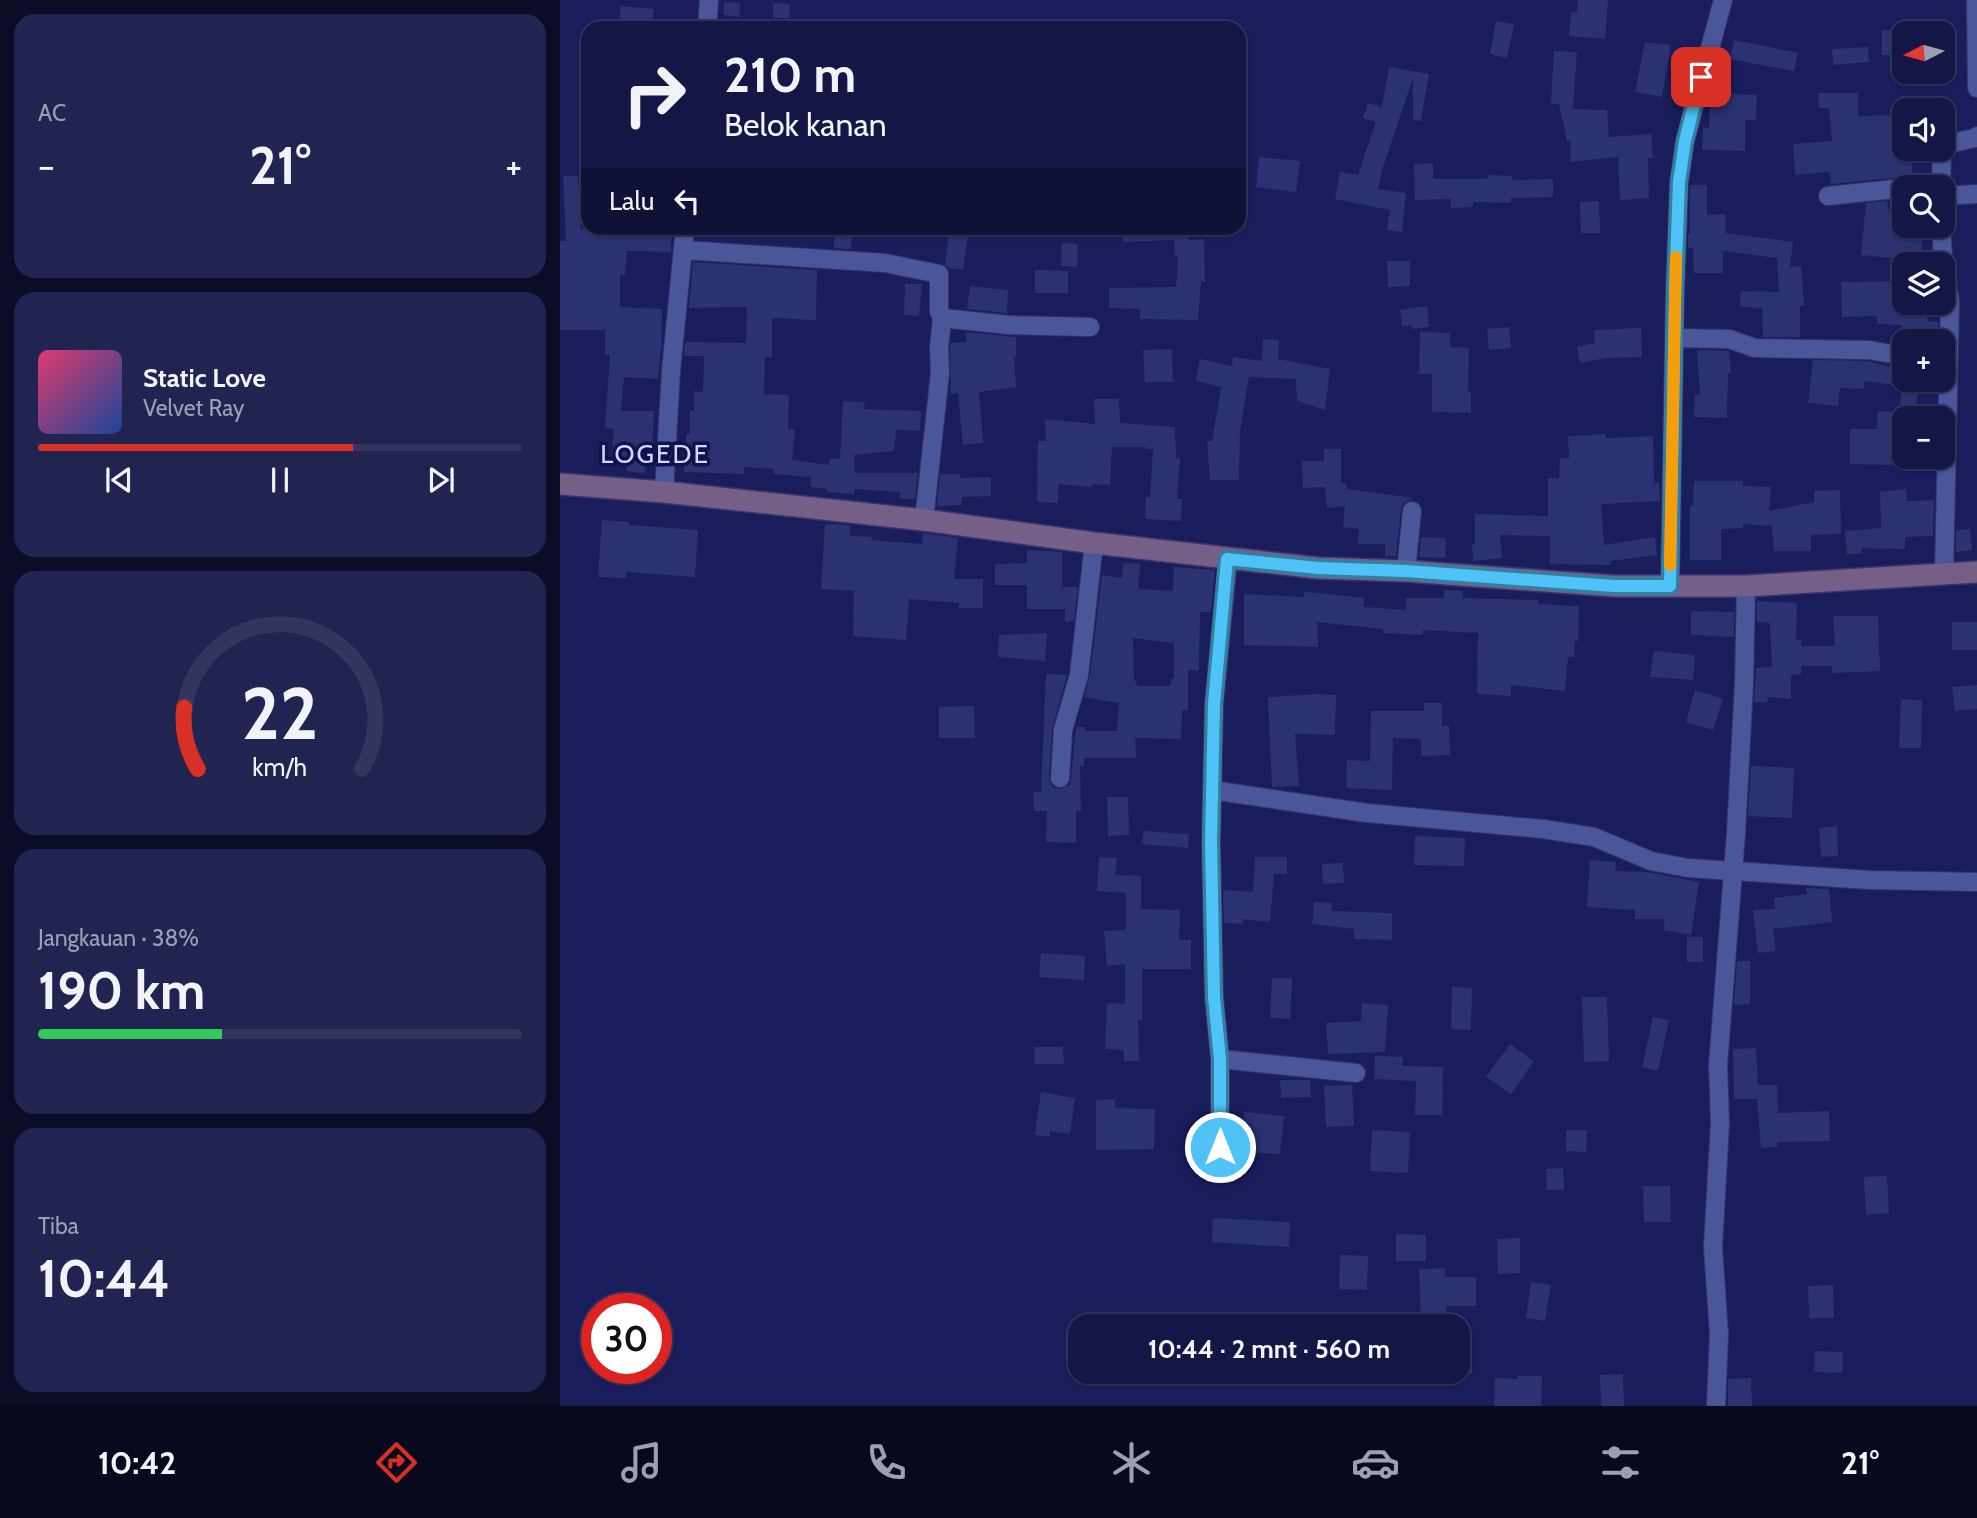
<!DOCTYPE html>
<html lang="id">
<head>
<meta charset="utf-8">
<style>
	:root { --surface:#141645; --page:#212350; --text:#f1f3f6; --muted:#9d9fb3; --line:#33355e; --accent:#d93025 }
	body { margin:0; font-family:Cabin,sans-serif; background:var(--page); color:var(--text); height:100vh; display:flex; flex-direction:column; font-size:26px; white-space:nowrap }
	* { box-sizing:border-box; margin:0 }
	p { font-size:23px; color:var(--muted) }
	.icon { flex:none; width:38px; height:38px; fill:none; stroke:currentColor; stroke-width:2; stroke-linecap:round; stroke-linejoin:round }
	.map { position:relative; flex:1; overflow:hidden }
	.panel { display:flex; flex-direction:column; gap:14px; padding:14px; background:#0b0c26; width:560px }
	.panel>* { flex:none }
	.hud { position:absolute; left:21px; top:21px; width:665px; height:214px; border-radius:21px; box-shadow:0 2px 5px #0004,0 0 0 2px var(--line); background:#141645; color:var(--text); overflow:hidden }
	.needle { width:46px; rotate:264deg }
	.tools { position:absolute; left:1332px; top:21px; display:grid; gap:14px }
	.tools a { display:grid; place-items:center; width:63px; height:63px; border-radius:14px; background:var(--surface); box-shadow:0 2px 5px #0004,0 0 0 2px var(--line); font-size:35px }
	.speed { position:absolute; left:21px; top:1293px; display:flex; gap:14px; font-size:35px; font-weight:700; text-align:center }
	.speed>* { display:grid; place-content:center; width:91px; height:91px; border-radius:50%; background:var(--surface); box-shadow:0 2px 5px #0004,0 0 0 2px var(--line); line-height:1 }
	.speed .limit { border:10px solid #d22; background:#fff; color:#111 }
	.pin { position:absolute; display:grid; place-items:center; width:60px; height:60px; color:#fff; margin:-30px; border-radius:14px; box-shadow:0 4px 10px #0006 }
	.me { position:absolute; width:77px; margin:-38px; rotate:0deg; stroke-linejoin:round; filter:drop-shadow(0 0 5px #0008) }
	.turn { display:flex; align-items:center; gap:24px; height:147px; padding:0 28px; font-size:32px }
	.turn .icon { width:91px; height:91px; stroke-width:2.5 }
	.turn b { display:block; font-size:49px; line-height:60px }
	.then { display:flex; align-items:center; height:66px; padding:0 28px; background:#0003; gap:14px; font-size:26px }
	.big { font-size:52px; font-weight:800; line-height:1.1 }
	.panel .widget { flex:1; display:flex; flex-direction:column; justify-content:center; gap:10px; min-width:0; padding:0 24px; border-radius:21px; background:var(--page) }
	.panel .dial { align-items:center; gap:0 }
	.dial svg { height:182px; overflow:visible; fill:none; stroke:var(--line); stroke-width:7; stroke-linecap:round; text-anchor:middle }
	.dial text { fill:var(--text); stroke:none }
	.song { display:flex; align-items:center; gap:21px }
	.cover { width:84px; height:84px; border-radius:10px; background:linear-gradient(135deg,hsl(340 70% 55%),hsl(220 70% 35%)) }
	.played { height:7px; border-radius:4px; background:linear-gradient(90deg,var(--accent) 65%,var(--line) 65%) }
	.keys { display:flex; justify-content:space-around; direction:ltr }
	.heat { display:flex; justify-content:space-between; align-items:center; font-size:38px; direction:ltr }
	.charge { height:10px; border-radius:5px; background:linear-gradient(90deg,#34c759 38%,var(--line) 0) }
	.trip { position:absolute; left:508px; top:1314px; width:402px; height:70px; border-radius:21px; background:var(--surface); box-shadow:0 2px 5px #0004,0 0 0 2px var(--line); font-weight:800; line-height:70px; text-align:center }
	.dock { display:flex; height:112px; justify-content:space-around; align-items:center; background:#08091c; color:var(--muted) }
	.dock .icon { width:49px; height:49px }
	.dock .selected { color:var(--accent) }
	.dock b { font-size:32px; color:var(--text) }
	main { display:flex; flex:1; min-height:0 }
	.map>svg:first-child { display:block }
	.building { fill:#2a3272; fill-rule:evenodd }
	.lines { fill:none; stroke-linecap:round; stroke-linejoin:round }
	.street-casing { stroke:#39346b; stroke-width:20 }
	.secondary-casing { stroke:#39346b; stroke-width:24 }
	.street { stroke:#4a569a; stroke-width:18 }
	.secondary { stroke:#765f87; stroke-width:21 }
	.route-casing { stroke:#337fa1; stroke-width:18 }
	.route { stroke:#4fc3f7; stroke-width:12 }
	.slow { stroke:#f59e0b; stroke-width:12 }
	.labels { text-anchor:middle; stroke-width:7; stroke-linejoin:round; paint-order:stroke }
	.quarter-label { font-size:26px; letter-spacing:2px; fill:#d1d9f8; stroke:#121150 }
</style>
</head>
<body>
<main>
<section class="panel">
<div class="widget"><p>AC</p>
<div class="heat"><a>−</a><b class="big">21°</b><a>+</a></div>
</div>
<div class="widget">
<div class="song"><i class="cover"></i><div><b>Static Love</b><p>Velvet Ray</p></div></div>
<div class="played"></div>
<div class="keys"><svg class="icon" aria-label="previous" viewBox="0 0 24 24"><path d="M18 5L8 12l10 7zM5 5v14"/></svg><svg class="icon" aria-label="pause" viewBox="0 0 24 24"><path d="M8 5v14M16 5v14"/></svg><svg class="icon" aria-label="next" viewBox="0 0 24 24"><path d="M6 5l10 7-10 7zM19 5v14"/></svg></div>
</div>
<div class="widget dial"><svg viewBox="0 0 100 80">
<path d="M14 69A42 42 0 1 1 86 69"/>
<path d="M14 69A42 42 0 0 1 8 42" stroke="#d93025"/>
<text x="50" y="56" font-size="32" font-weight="700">22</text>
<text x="50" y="72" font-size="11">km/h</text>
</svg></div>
<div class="widget"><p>Jangkauan · 38%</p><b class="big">190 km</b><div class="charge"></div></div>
<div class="widget"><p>Tiba</p><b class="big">10:44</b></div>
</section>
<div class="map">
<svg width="1417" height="1406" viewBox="0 0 1417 1406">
	<rect width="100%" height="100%" fill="#1a1d5c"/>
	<!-- building -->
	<g class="building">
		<path d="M1018,0h30l-3,39 -36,-3 2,-24 6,1z"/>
		<path d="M164,2l16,1 -1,14 -16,-2z"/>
		<path d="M213,3l17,1 -1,14h-16z"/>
		<path d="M61,6l33,3 -2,19h-33z"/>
		<path d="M936,21l18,3 -7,34 -17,-4z"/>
		<rect x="1322" y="30" width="22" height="25"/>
		<path d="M1174,40l64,13 -4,18 -64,-12z"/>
		<path d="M1085,42l26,3 -9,52 -27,-5z"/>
		<path d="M1308,47l1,15 -36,3 -1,-16z"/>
		<path d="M994,51l23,1 -4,57 34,1 2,27 42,-3 2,24h-5l1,40 -29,2 -2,-43 -47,5 -1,-21h-3l-8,-37h-8z"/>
		<path d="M829,67l40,7 -8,47 -8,-1v-42l-31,92 -4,19 28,4 -4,39 -15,-2 3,-20 -55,-11 5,-27 18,3 18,-53 -13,-4 5,-15 14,4z"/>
		<path d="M1150,93l47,2 -1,25h-11v31l-43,-1 1,-23 6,1z"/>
		<path d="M1258,93h40v23l46,-1v37h6l3,24 -82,8 -1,-12 -35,3 -2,-31 39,-3 -3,-33h-10z"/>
		<path d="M699,157l41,4 -4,31 -40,-5z"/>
		<path d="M873,163v16h54l1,-4 24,1v4l41,-1v18l-42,1v5l-38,-1v5l-22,1v-9l-36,1 -1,-36z"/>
		<path d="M3,176h15l3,53 91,-1 -1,24 -44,-1 -2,24h-5v32l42,2 -1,33h1l-4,37 -34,-2 -3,34h33l-2,37 -5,-1 -2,26 -19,-2 2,-14 -16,-1 2,-27 -9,-1 5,-73h-5v-25h-45v-89h6z"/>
		<path d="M1130,185h17v30l18,-1 1,19 67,9 -3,25 11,-1 3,39 -4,1v31h-37l-1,-29 -22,-1 1,-16 38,1 -2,-34 -54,-7v22h-29l-1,-25h-5v-14h2z"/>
		<path d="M1039,201l1,32h-19l-1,-31z"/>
		<path d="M1328,201l-1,8 17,1v16h19l-2,35 -60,-6 5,-52z"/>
		<path d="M275,228h17l-1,21 -17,-1z"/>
		<path d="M562,228h66l1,12 15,-1 1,43 -4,-1 -3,39 -58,-1v-10l-31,-1v-20l67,-1 2,-31h-3l-1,-16 -51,2z"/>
		<path d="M389,233l19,2 -5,35 -14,-2 -4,-3z"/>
		<path d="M502,243l16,1 -1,23 -16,-1z"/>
		<path d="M827,261h23v25l-22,1z"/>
		<path d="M133,262l124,8 -1,50 -44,-2v39h-7l-1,37 25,1 -1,34 7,1 -3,30 37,5 1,-7 10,1 3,-58 22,1 -1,7 57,2 -1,20 -24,-1 -2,21 -40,4 1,18h63l-3,26h-15v-7l-46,-3v5l-27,-2v-3l-17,-2 1,-10 -37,-3v-5l-30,-2v7l-60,-2 2,-38h4v-23h4v-20l9,1 1,-36h-20l1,-14 61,1 1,-36 -58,1z"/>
		<path d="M475,270l33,1v22h-33z"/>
		<path d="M1344,281v22h25l-2,18 11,1v19l-37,-2 1,-14 -25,-1v-8l-35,1 -1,-35z"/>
		<path d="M345,284h17l-3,32 -15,-1z"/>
		<path d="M410,286l38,4 -1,23 -40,-4z"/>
		<path d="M867,306l2,21 -17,2v-4l-10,1 -2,-16z"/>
		<path d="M949,327l2,21 -22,2 -2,-21z"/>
		<path d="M1081,328l1,29 -37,1 -25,5 -3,-16 18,-4 -1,-13z"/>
		<path d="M406,332l50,5v19h-2l2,31 -37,5 4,51 -20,2 -5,-52 -7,1 -1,-46 1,-5 15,-1z"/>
		<path d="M860,332l30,1v14l19,1 -1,44h3v21l-39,-1v-38h-13z"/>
		<path d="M703,339l16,1 -1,19 52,10 -5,41 -28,-9 -1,-22 -47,-2 -9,55 -1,48h-29l-3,-39h5l9,-54 -25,-6 4,-22 32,7 1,-9 29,4z"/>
		<path d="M612,349l1,33h-28l-2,-32z"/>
		<path d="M1137,350l32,1 2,22h-3l-1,45 -33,-1 1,-23h5z"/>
		<path d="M1253,360l55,1 36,10v9h15l-3,27 -16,-2 2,-19 -38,-5v8l-24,-1 -2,18 -30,-3z"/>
		<path d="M534,399h25l1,24 55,4 1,31h4l-3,41h5l-1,22 -36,-2 1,-22h4l3,-48h-7v-2h-34l-2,38 -18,-1 -1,3 -33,-3v19l-21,-1 1,-61h8l-1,-22 50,5z"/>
		<path d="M1318,411l22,1 -2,29h-6v24l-42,-1v-35h27z"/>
		<path d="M1046,434v4l47,-2 1,47h5l1,16v2l-59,3 3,41 51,-8 2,18 -47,6v4l-60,-1v-28l-50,-1 2,23 -29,3 -1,-17h3v-30l73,2v-38h11l1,-20h9l-1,-22z"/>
		<path d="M764,449h17v34h5l1,6 66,9 -10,6 -2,5 -5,47h-11v-12h-27l1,-15 -16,-2 2,-21 -18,2 -2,-21 -22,1 -1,-27h22z"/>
		<path d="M380,474h20v4l31,-1v19l-29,1v8l-25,1z"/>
		<path d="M1134,481h49v5l28,1 -2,24 45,-9v-11l26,-1 1,44 -30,1v16h-37l-2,-25 -29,-2v4l-22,1v31h-31v-54h3z"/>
		<path d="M1346,489l1,12 27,-1 -1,36 -28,1v12l-43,-1v5l-15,2 -2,-24 36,-3 -1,-36z"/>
		<path d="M42,520l27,2v3l69,5 -3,47 -69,-5v6l-28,-1z"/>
		<path d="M265,524l25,1v11l22,1 -1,3 51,4 1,-11 35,5 -4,41h29v29h-24v-5l-50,-4 -3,41 -53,-4 1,-45 -33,-2z"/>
		<path d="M1410,529l2,21 -16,2v-22z"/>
		<path d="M861,537l25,1 -1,20 -26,-1z"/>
		<path d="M467,550l35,2v35h16l-4,34 -9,1v-13h-38v-24h-32v-21l32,-1z"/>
		<path d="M563,563l17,1 -2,25 35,2 1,-24 41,3 -4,42h-11l-1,58h-11v40h-6l-1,29 -46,-1 1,20h-52v8h-4l1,45h-5v32l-30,-1 1,-31h-13l-1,-19h8l5,-118 21,1 -15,54 -3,49 4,9 7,2 9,-4 2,-6 5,-52h9v4h32l2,-28 -35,-6 6,-21 12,-101 20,3zM573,638l41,5v36h-3v7h-35l1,-5h-3z"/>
		<path d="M884,590l19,1v7l75,2v4l41,2 -1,35h-3l-1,16h-6l-3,34 -54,-6v11l-34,-2 1,-61 -55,-3v5l-40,-2v-4l-66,-7 1,25 -74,-2v-51l60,3v-5l16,1 44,5 -1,9 43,3v-12h38z"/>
		<path d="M1197,601l40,2 -1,37h5v6h34l-2,-30h45l2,55 -48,2v-7h-31v8l-10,1v24l-24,-2 1,5h-14l2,-34 16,-1 -2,-44 -13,-1z"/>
		<path d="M1131,611l43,1v25l-43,-2z"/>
		<rect x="1392" y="622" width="25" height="28"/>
		<path d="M487,633l-2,28 -47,-4 1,-22z"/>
		<path d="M1094,651l41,4 -2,25 -43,-3z"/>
		<path d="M1417,685v24l-22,2 -3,-24z"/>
		<path d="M1135,690l28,9 -10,31 -27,-8z"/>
		<path d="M758,694l18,1 -1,40 -40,-1 4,52 -27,1 -4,-90z"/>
		<path d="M1341,699l21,1 -1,48h-22z"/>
		<path d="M864,703h18v23h7l1,29 -29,1v-17l-28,-1 -1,52 -46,-2 1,-28 23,1 1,-50h53z"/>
		<path d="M414,706l1,32h-36v-31z"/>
		<path d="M1191,766l43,2 -2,50 -44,-2z"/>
		<path d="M547,797h21l1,38 -21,1z"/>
		<path d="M1277,826l1,30 -17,1 -2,-29z"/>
		<path d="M584,831l45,3 -1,14 -46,-4z"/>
		<path d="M855,836l50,2 -1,28 -50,-1z"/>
		<path d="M539,857l18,1 -2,17 26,1v33l39,1 -1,30h12v29h-49v51h-4l1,41h-15l-1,-11 -18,-1 2,-46 18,1v-40l-18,2 -3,-35 22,-1v-37l-29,-2z"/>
		<path d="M695,857h32v17h-13l-4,48 -27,-3v5l-19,-1 -1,-33 30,2z"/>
		<path d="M1030,860l26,2 -1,9 32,1 52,10 -8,53 -28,-5 2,-11h-30v-9l-48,-3z"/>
		<path d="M783,863l1,20 -21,1 -1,-20z"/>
		<path d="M1246,888l23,1 3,33 -59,7 3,22 -18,2 -5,-43 22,-1 -1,-11 33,-4z"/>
		<path d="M754,902l18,1 -1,8 61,2v27l-38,-1v-10l-42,-5z"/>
		<rect x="1127" y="937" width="16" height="25"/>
		<path d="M481,953l44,3 -1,24 -45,-3z"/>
		<path d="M1177,961h13v43l-16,1z"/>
		<path d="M712,978h20l-2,41 -20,-1z"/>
		<path d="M892,987l20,1 -1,42 -20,-1z"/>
		<path d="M1022,997h25l2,64 -25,1z"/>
		<path d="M802,1003l26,2 -3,47 -57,2 -2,-31 35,-2z"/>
		<path d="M1093,1017l16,3 -11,51 -16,-4z"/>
		<path d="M950,1044l24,17 -23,33 -25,-17z"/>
		<path d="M474,1047h29l1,17h-29z"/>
		<path d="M1196,1048l2,37h19l1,28 51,-2 1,30 -53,1v5l-16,1 -4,-49h-23l-1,-50z"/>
		<path d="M815,1056l28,1 -1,9 41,1 -1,48h-27l1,-34 -42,-2z"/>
		<path d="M720,1080h30l1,17 -30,1z"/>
		<path d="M792,1085l2,41 -28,1 -2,-41z"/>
		<path d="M481,1092l34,6 -5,36 -20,-3v6l-15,-2z"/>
		<path d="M555,1099v9l40,1 -1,40 -58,1v-50z"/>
		<path d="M684,1112l40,4 -4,38 -39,-2z"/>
		<path d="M812,1130l38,2 -2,41 -38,-2z"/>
		<path d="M1006,1130h21l-1,22 -20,-1z"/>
		<path d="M1003,1168l1,22h-17l-1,-21z"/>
		<path d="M1327,1176l2,37 -23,2 -2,-38z"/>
		<path d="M1083,1186h27l1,36h-27z"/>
		<path d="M653,1218l77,4 -1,25 -77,-5z"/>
		<path d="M836,1234l30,1v26h-30z"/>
		<path d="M960,1238v35l-22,1 -1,-35z"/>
		<path d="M780,1255l28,1 -1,34 -28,-1z"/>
		<path d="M885,1268v9h31v29h-30l1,10 -26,1 -2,-48z"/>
		<path d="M971,1282l20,3 -6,36 -19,-3z"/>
		<path d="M1273,1285l1,33h-25l-1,-32z"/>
		<path d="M1255,1351l28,1 -1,21 -28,-1z"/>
		<path d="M912,1352v22h-14v-21z"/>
		<path d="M1063,1374l1,32h-23l-1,-31z"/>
		<path d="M958,1376h24l-1,30h-47l1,-28 23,1z"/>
		<path d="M1191,1378l1,28h-24v-27z"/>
	</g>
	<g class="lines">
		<!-- street casing -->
		<g class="street-casing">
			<g id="street">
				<path d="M1416,0l1,88"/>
				<path d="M147,28l2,-28"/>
				<path d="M1382,149l10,-6 23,-5 2,-2"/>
				<path d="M1354,187l27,-1"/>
				<path d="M1381,187l1,-38"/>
				<path d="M1268,196l76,-8"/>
				<path d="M1382,196l35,-2"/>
				<path d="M1381,226l2,31 7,45 -6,271"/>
				<path d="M124,250l201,13 54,11v37l3,7 -3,30 1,25 -16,147"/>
				<path d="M382,318l67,7 81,2"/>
				<path d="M1115,338l54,1 26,9 114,2 35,6"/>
				<path d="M104,492l7,-121 14,-143"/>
				<path d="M846,571l6,-60"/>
				<path d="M1110,586l5,-295 4,-109 6,-41 38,-141"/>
				<path d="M500,778l3,-48 16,-55 15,-132"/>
				<path d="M652,790l155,23 176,16 51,8 57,24 37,7 182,12 107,2"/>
				<path d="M660,1059l136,14"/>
				<path d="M660,1147v-88l-6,-62 -3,-156 3,-137 14,-145"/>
				<path d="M1156,1406l3,-72 -6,-87 7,-124 -2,-58 18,-232 8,-149 2,-98"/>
			</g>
		</g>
		<!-- secondary casing -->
		<g class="secondary-casing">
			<path id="secondary" d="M0,484l104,8 260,28 170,23 224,25 88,3 208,15h132l231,-14"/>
		</g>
		<!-- street -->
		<use href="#street" class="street"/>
		<!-- secondary -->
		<use href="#secondary" class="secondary"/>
	</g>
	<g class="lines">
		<!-- route casing -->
		<g class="route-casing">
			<path id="route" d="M660,1147v-88l-6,-62 -3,-156 3,-137 13,-145 91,9 88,3 208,15h56l5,-295 4,-109 6,-41 16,-64"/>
		</g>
		<!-- route -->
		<use href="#route" class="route"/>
		<!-- slow -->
		<path class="slow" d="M1110,565l6,-308"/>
	</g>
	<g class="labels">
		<!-- quarter labels -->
		<g class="quarter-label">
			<text x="95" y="463">LOGEDE</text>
		</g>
	</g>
</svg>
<div class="tools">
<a><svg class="needle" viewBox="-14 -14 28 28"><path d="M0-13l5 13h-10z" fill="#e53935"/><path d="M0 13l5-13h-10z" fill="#9d9fb3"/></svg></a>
<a><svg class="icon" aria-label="sound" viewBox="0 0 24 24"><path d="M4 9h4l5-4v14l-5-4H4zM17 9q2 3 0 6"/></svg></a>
<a><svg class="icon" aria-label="search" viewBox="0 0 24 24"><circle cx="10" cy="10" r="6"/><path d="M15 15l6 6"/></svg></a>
<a><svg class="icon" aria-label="layers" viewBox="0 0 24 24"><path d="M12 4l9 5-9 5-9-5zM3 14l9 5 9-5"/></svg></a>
<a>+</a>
<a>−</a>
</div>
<div class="speed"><div class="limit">30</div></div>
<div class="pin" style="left:1141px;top:77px;background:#d93025"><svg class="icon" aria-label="arrive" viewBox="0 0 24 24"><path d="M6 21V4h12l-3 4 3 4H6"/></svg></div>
<svg class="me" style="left:660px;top:1147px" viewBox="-20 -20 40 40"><circle r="17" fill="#4fc3f7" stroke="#fff" stroke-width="3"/><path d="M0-11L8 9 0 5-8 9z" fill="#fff"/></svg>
<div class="trip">10:44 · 2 mnt · 560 m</div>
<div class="hud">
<div class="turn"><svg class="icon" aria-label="right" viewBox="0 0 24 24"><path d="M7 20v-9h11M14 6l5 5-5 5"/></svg><div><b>210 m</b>Belok kanan</div></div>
<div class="then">Lalu<svg class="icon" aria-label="left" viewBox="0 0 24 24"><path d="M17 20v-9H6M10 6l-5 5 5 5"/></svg></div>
</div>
</div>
</main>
<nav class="dock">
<b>10:42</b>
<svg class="icon selected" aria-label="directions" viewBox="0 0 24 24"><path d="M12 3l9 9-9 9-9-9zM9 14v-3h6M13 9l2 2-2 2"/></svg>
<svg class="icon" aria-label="music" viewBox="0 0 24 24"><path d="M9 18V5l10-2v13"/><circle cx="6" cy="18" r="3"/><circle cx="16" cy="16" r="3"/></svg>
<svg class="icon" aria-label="phone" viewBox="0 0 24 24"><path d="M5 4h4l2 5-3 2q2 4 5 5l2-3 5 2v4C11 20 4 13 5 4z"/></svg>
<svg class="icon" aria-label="climate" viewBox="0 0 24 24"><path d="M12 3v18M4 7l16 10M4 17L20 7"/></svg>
<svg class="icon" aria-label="car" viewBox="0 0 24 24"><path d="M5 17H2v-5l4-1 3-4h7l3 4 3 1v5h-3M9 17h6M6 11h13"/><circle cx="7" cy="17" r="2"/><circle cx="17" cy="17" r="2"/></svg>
<svg class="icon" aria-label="filters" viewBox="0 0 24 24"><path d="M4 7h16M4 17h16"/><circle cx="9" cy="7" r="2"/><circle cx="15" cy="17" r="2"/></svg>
<b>21°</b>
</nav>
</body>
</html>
